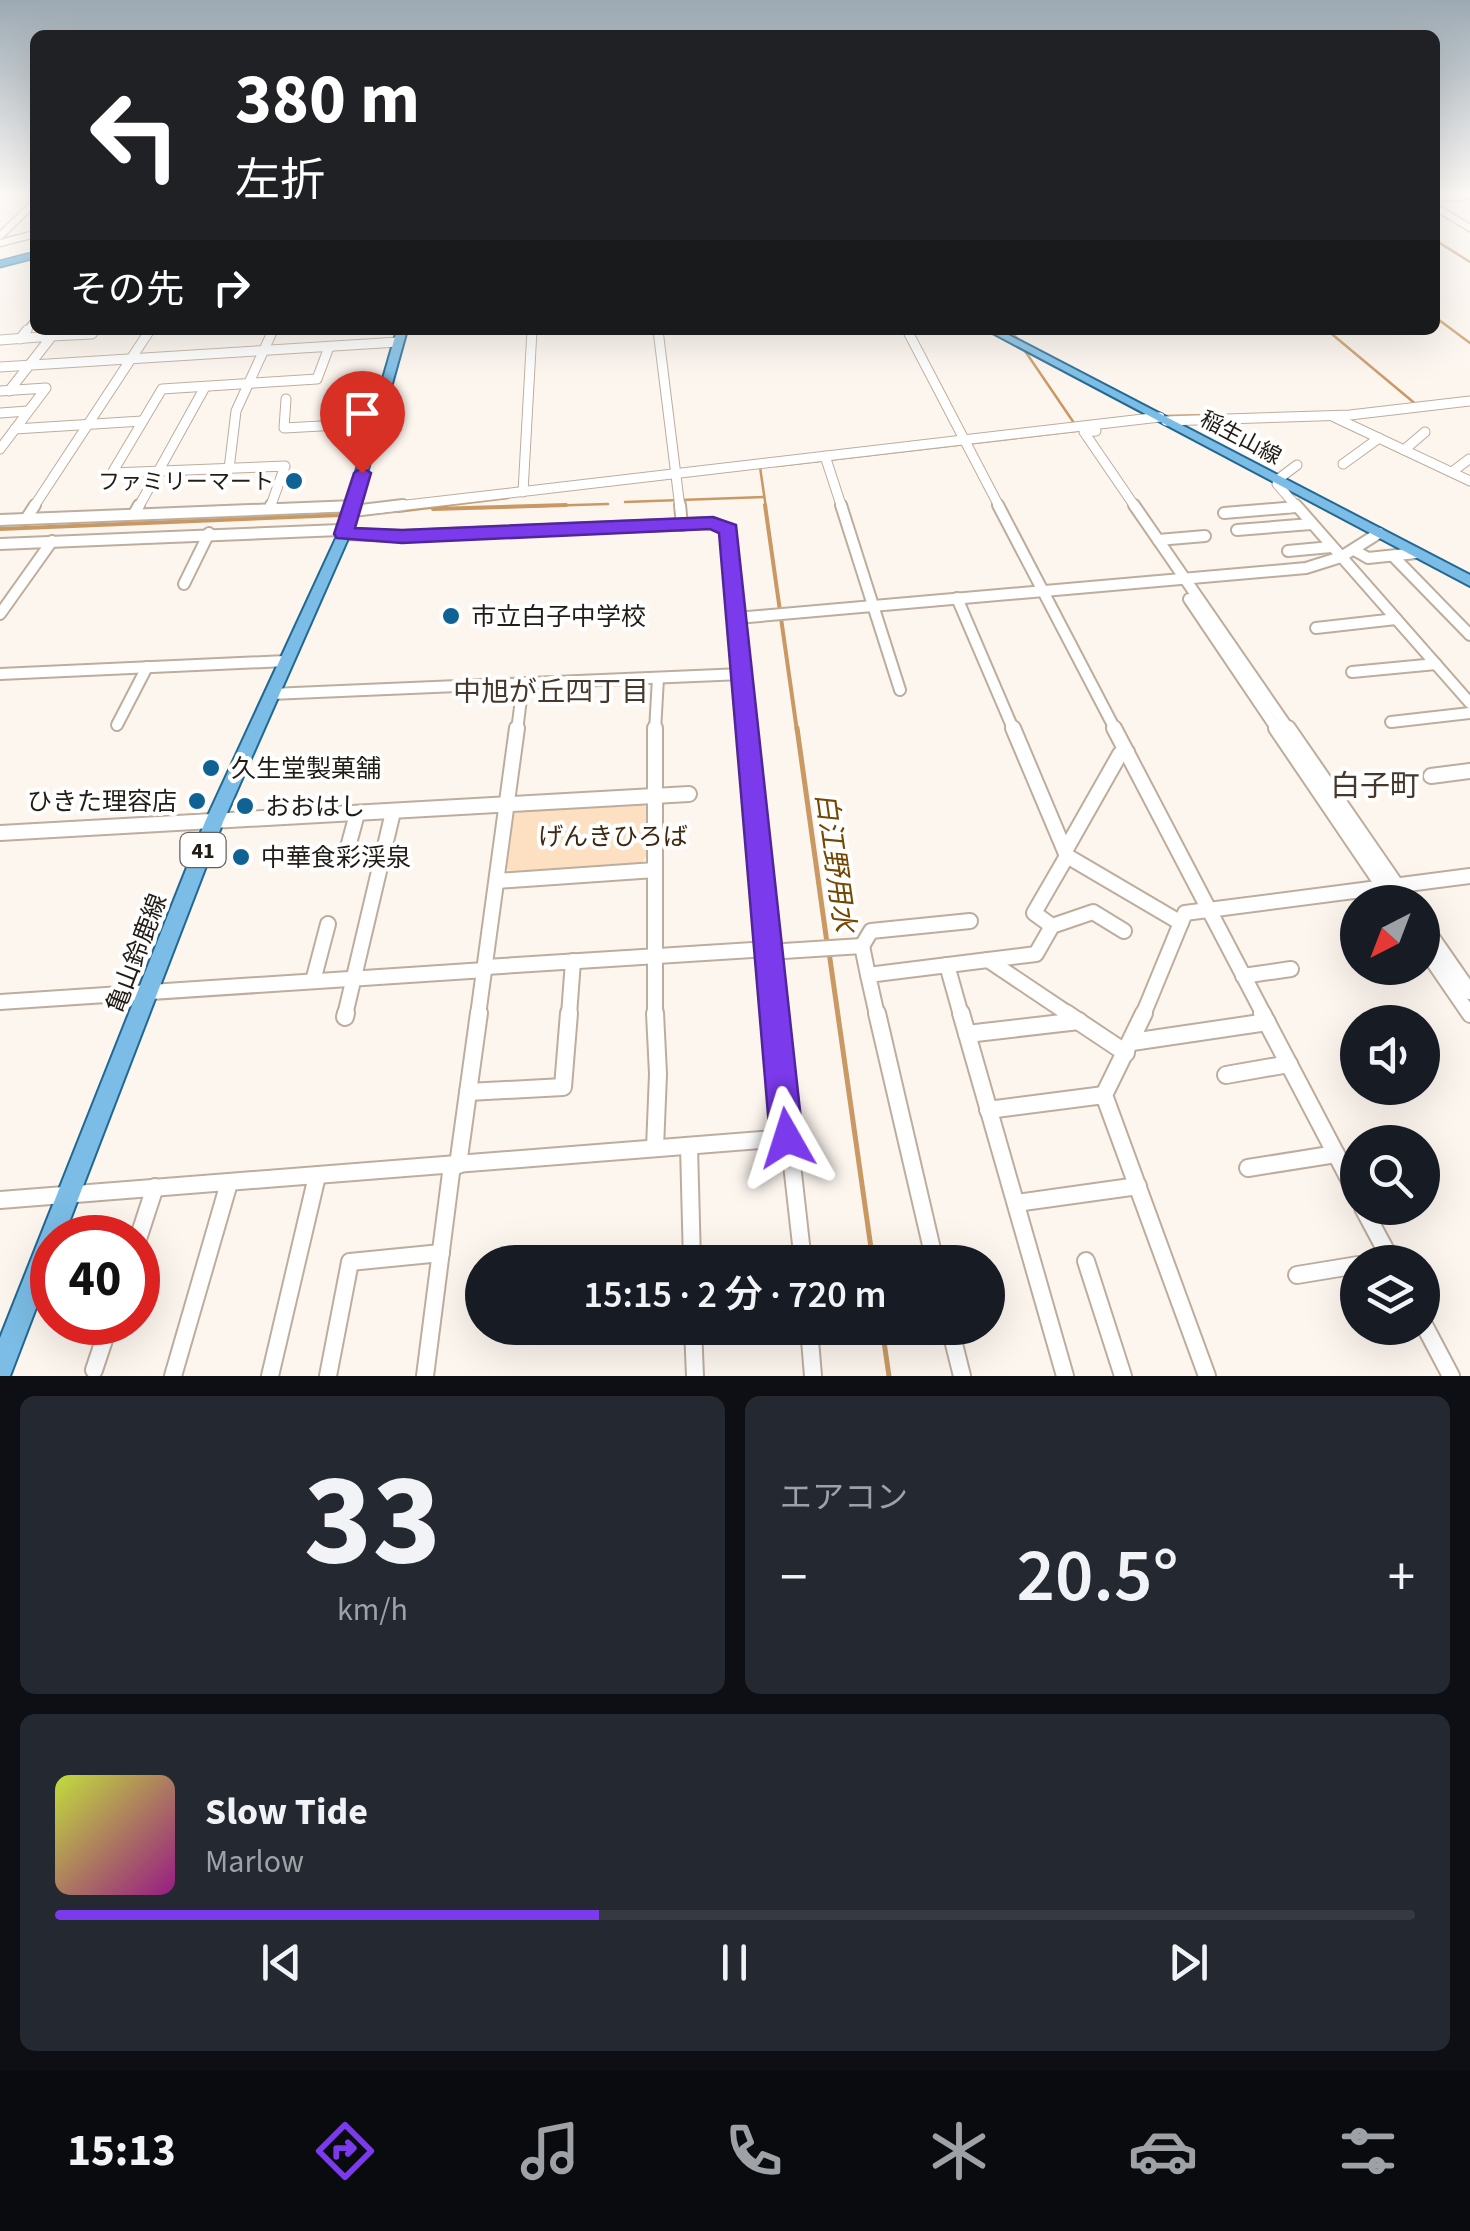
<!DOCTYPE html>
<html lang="ja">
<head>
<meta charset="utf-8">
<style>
	:root { --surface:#171b24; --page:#242831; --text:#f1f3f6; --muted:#9ea1a6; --line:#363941; --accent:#7c3aed }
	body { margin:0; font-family:"Source Sans 3","Noto Sans JP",sans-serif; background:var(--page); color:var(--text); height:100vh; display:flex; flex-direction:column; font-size:38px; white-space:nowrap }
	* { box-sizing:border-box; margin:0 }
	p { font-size:32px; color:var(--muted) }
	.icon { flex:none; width:55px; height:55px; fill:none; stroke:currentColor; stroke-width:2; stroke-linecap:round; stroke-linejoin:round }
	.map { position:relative; height:1376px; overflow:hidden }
	.side { display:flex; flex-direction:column; gap:20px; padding:20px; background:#0d0f14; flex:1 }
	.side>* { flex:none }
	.top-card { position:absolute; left:30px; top:30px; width:1410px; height:305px; border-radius:15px; box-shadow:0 10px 40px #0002; background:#202124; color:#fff; overflow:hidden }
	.needle { width:65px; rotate:222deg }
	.buttons { position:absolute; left:1340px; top:885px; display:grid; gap:20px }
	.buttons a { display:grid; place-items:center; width:100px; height:100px; border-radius:50%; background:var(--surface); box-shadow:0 10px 40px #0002; font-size:50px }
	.speed { position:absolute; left:30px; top:1215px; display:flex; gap:20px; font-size:50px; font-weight:700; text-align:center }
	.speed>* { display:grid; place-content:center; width:130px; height:130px; border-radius:50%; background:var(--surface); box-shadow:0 10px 40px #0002; line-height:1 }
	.speed .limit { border:15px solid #d22; background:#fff; color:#111 }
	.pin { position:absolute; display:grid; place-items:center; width:85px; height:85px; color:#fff; margin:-102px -42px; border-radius:50% 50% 50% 0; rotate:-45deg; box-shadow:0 0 10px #0007 }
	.pin .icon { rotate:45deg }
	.me { position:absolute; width:110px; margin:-55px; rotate:354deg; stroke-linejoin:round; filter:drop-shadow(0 0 8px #0008) }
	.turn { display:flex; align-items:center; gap:35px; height:210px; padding:0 40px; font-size:45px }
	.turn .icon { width:130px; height:130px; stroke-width:2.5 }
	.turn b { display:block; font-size:70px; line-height:85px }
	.then { display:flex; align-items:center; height:95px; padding:0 40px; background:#0003; gap:20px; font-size:38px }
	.big { font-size:75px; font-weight:600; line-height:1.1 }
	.side .card { flex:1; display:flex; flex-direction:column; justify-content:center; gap:15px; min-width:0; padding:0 35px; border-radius:15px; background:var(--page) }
	.side .dial { align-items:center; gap:0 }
	.dial b { font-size:130px; line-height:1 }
	.song { display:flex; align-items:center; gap:30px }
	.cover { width:120px; height:120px; border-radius:15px; background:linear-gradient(135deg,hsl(70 70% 55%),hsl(310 70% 35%)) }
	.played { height:10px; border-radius:5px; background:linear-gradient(90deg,var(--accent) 40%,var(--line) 40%) }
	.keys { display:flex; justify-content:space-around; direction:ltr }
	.heat { display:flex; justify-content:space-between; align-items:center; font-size:55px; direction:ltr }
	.side .tiles { flex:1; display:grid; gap:20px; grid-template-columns:1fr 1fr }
	.card:last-child { grid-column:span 2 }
	.trip { position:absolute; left:465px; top:1245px; width:540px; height:100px; border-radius:50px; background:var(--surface); box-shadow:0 10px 40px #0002; font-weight:600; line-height:100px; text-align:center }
	.dock { display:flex; height:160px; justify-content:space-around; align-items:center; background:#090b0e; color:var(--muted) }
	.dock .icon { width:70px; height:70px }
	.dock .active { color:var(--accent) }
	.dock b { font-size:45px; color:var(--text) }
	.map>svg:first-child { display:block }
	.green { fill:#fde0c2 }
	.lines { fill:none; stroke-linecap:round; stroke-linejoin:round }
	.stream-far2 { stroke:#ca9963; stroke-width:2.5 }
	.stream-far1 { stroke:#ca9963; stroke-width:4 }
	.stream { stroke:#ca9963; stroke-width:5 }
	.minor-far4-casing { stroke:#bdad9d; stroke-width:9 }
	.minor-far3-casing { stroke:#bdad9d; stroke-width:11 }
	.minor-far2-casing { stroke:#bdad9d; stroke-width:14 }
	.minor-far1-casing { stroke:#bdad9d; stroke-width:18 }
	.minor-casing { stroke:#bdad9d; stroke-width:20 }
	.major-casing { stroke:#236892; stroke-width:4 }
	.highway-casing { stroke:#236892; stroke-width:3 }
	.minor-far4 { stroke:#fff; stroke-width:6 }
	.minor-far3 { stroke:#fff; stroke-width:9 }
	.minor-far2 { stroke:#fff; stroke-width:10 }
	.minor-far1 { stroke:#fff; stroke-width:14 }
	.minor { stroke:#fff; stroke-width:16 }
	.major { fill:#7bbde6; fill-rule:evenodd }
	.highway { fill:#2391d5; fill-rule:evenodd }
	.route { fill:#7c3aed; stroke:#51269a; stroke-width:2.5 }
	.poi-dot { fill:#0f6293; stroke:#fff; stroke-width:4 }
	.labels { text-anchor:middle; stroke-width:8; stroke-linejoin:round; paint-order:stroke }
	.far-street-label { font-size:22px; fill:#221c16; stroke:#fff }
	.far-poi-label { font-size:22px; fill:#221c16; stroke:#fff; text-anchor:end }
	.shield { fill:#fff; stroke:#64605c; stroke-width:2.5 }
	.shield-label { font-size:22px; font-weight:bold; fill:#221c16 }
	.poi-label { font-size:25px; fill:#221c16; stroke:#fff; text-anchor:start }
	.park-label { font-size:25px; fill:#3e2810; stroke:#fff }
	.street-label { font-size:25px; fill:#221c16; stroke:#fff }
	.neighbourhood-label { font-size:28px; fill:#46392c; stroke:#fff }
	.water-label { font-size:28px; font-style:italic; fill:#764700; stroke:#fff }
	.quarter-label { font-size:30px; fill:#46392c; stroke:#fff }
</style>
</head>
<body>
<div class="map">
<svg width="1470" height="1376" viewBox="0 0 1470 1376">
	<rect width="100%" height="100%" fill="#fdf6ef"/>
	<!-- green -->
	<path class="green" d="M641,801l5,6v50l-8,10 -125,7 -7,-6 6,-55 5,-4z"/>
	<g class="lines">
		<!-- stream-far2 -->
		<g class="stream-far2">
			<path d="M1435,240l35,22"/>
			<path d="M1435,317l35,26"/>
			<path d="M1011,330l7,10"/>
			<path d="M1327,330l91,76"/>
			<path d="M1023,348l51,75"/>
			<path d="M1165,416l50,-1"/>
			<path d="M776,466l308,-36"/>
			<path d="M760,467l6,41"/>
			<path d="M625,502l139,-5"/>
			<path d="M426,508l82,-10"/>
			<path d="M478,508l130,-4"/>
		</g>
		<!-- stream-far1 -->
		<g class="stream-far1">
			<path d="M765,505l32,226"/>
			<path d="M433,509l133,-4"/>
			<path d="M398,511l49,-6"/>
			<path d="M0,529l342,-14"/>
		</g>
		<!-- stream -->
		<g class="stream">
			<path d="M797,728l30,215"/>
			<path d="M829,952l44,310"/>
			<path d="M882,1328l7,48"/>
		</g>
		<!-- minor-far4 casing -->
		<g class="minor-far4-casing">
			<g id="minor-far4">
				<path d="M1435,198l35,-2"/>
				<path d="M1435,207l35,21"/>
				<path d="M0,236l35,-34"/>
				<path d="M0,243l35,-9"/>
				<path d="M25,333l10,-13"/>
			</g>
		</g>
		<!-- minor-far3 casing -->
		<g class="minor-far3-casing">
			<g id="minor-far3">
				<path d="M658,330l22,178"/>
				<path d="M907,330l93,178"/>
				<path d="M52,336l40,-2 3,-4"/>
				<path d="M20,339l7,-9"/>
				<path d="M0,340l52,-4 -43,55"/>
				<path d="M0,367l398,-25"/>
				<path d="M0,391l46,-3 -46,61"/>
				<path d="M286,399l-2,29 92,-5"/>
				<path d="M0,413l28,-2"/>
				<path d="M1334,417l136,64"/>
				<path d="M1166,421l184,-6 120,-14"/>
				<path d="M15,429l127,-8"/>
				<path d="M1096,431l-12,1 52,76"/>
				<path d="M1404,450l21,-18"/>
				<path d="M825,456l17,52"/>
				<path d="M1343,464l36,-26"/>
				<path d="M229,469l7,-58 37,-81"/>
				<path d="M1452,472l17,-13"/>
				<path d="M1277,480l20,-15"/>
				<path d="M1277,484l21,24"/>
				<path d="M523,492l9,-162"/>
				<path d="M33,508l117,-178"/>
				<path d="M138,508l67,-121"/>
				<path d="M270,508l15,-42 -173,7 50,-84 155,-10 12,-32"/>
				<path d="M311,508l43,-2"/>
				<path d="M381,508l779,-91"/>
				<path d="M1288,508l8,-1"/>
			</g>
		</g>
		<!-- minor-far2 casing -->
		<g class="minor-far2-casing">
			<g id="minor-far2">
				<path d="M680,505l2,20"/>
				<path d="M841,505l59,185"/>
				<path d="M998,505l118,226"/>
				<path d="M1134,505l156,226"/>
				<path d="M1296,505l174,198"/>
				<path d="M270,509l1,-4"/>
				<path d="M353,511l50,-6"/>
				<path d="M1224,513l72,-6"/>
				<path d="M134,514l5,-9"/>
				<path d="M26,519l9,-14"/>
				<path d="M0,520l354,-14"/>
				<path d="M1237,530l74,-6"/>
				<path d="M344,534l58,2 311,-13 16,7 19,201"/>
				<path d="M1158,540l47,-4"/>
				<path d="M0,544l340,-14"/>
				<path d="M1354,550l14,8 48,-5"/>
				<path d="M1288,551l43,-4"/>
				<path d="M1393,556l77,79"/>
				<path d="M184,584l25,-51"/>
				<path d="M957,598l57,133"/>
				<path d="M1189,599l89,132"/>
				<path d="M0,614l52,-73"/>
				<path d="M737,618l569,-50 35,-11 38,-24"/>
				<path d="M1316,628l80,-9"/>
				<path d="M1352,672l84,-8"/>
				<path d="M0,674l286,-13"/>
				<path d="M271,694l471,-20"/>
				<path d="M1391,722l79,-9"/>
				<path d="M117,725l30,-58"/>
				<path d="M517,731l6,-48"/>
				<path d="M655,731l3,-53"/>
			</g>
		</g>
		<!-- minor-far1 casing -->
		<g class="minor-far1-casing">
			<g id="minor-far1">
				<path d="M748,728l27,287"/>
				<path d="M1013,728l54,128 114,67"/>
				<path d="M1114,728l150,287"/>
				<path d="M1276,728l118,174"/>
				<path d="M1288,728l120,174"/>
				<path d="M1431,776l39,-5"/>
				<path d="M0,833l689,-39"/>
				<path d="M1065,851l55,-97 7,-2"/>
				<path d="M345,858l12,-44"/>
				<path d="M497,881l158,-11"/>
				<path d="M1422,923l48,69"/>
				<path d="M1052,926l-18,-13 33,-57"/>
				<path d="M1422,945l48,70"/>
				<path d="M862,946l9,-15 99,-10"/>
				<path d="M768,952l94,-6 6,29"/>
				<path d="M988,960l48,-6 16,-28 41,-14 31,19"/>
				<path d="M947,965l14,50"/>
				<path d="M486,967l282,-18"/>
				<path d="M1243,976l48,-7"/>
				<path d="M313,981l15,-57"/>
				<path d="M0,1002l485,-32"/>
				<path d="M345,1015l48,-203"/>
				<path d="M478,1015l39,-287"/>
				<path d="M569,1015l4,-54"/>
				<path d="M655,1015v-287"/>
				<path d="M877,1015l-9,-40 120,-15 82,55"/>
				<path d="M1143,1015l42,-102 285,-37"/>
			</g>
		</g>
		<!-- minor casing -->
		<g class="minor-casing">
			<g id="minor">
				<path d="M655,1013l3,61 -3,74"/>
				<path d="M775,1013l28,249"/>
				<path d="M877,1013l58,249"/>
				<path d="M961,1013l104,363"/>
				<path d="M1066,1013l60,40"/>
				<path d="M1144,1013l-40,82 103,281"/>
				<path d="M1262,1013l96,183"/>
				<path d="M345,1017l1,-4"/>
				<path d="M967,1034l112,-13"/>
				<path d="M1132,1042l135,-20"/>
				<path d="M1226,1075l63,-11"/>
				<path d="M468,1092l95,-5 6,-74"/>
				<path d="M988,1110l116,-15"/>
				<path d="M689,1146l3,116"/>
				<path d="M458,1165l21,-152"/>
				<path d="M1248,1168l88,-14"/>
				<path d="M0,1200l787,-62"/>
				<path d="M1016,1203l122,-17"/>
				<path d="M1363,1208l29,54"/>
				<path d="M138,1239l17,-52"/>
				<path d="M1086,1261l37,115"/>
				<path d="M1370,1262l20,-3"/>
				<path d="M1297,1275l61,-10"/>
				<path d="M1422,1321l29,55"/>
				<path d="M693,1328l2,48"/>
				<path d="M809,1328l4,48"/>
				<path d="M950,1328l12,48"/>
				<path d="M94,1370l16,-48"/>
				<path d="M173,1376l56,-193"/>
				<path d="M270,1376l47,-200"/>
				<path d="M328,1376l22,-114 91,-9"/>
				<path d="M425,1376l27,-211"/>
			</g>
		</g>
		<!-- major casing -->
		<g class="major-casing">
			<g id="major">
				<path d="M397,330h10l-57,204 -127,288 -160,416h-11v28l-42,110h-10v-38l205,-516 133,-288z"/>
				<path d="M987,330h12l471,245v11z"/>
			</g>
		</g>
		<!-- highway casing -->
		<g class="highway-casing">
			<path id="highway" d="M35,252v6l-35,9v-6z"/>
		</g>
		<!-- minor-far4 -->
		<use href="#minor-far4" class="minor-far4"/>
		<!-- minor-far3 -->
		<use href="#minor-far3" class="minor-far3"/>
		<!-- minor-far2 -->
		<use href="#minor-far2" class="minor-far2"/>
		<!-- minor-far1 -->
		<use href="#minor-far1" class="minor-far1"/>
		<!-- minor -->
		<use href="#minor" class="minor"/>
		<!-- major -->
		<use href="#major" class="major"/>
		<!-- highway -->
		<use href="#highway" class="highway"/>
	</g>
	<!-- sky -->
	<linearGradient id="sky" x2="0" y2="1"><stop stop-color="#9ca9b3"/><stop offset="0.5" stop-color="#fefbf8"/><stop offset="1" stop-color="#fefbf8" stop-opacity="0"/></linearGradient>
	<rect width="1470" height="387" fill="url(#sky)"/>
	<!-- route -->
	<path class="route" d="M362,467l9,6 -16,55 47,2 311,-13 23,8 67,613 -5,12 -11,5 -12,-5 -5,-12 -51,-605 -9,-4 -308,14 -65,-5 -3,-4 20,-61z"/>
	<!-- markers -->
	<g class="poi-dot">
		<circle cx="294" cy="481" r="10"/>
		<circle cx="451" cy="616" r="10"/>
		<circle cx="211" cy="768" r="10"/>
		<circle cx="197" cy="801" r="10"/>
		<circle cx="245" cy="806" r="10"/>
		<circle cx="241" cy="857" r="10"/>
	</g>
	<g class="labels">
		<!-- far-street labels -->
		<g class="far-street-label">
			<text transform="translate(1241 437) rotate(28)" y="8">稲生山線</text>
		</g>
		<!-- far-poi labels -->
		<g class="far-poi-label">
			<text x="274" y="489">ファミリーマート</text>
		</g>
		<!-- shield labels -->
		<rect class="shield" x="180.5" y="833" width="45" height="34" rx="8"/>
		<g class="shield-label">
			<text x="203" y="858">41</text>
		</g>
		<!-- poi labels -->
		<g class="poi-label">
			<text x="471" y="625">市立白子中学校</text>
			<text x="231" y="777">久生堂製菓舗</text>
			<text x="177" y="810" text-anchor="end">ひきた理容店</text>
			<text x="265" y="815">おおはし</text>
			<text x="261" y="866">中華食彩渓泉</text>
		</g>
		<!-- park labels -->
		<g class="park-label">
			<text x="613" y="845">げんきひろば</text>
		</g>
		<!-- street labels -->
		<g class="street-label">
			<text transform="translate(136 953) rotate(-69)" y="9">亀山鈴鹿線</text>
		</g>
		<!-- neighbourhood labels -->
		<g class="neighbourhood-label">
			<text x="551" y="701">中旭が丘四丁目</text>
		</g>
		<!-- water labels -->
		<g class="water-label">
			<text transform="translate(836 862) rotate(82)" y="10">白江野用水</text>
		</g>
		<!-- quarter labels -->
		<g class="quarter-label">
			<text x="1375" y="796">白子町</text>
		</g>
	</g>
</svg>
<div class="buttons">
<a><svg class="needle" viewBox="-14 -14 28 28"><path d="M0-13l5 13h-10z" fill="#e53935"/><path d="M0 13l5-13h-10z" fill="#9ea1a6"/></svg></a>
<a><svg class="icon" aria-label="sound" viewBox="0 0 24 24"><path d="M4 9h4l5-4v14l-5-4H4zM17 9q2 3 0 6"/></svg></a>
<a><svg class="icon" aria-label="search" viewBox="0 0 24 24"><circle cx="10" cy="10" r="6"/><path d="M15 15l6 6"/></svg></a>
<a><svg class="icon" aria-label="layers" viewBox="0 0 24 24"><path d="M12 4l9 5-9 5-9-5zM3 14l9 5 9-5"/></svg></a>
</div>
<div class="speed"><div class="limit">40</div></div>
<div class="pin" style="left:362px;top:473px;background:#d93025"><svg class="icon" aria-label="arrive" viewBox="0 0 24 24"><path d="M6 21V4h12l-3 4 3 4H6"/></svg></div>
<svg class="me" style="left:787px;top:1138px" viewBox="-20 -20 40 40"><path d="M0-17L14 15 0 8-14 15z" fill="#7c3aed" stroke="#fff" stroke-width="4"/></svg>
<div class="trip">15:15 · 2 分 · 720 m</div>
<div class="top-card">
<div class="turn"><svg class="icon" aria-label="left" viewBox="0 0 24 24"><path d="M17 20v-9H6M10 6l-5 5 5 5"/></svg><div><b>380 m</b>左折</div></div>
<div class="then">その先<svg class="icon" aria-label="right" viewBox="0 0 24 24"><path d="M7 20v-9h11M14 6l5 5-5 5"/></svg></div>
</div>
</div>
<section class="side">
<div class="tiles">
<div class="card dial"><b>33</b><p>km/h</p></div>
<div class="card"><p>エアコン</p>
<div class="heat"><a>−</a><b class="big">20.5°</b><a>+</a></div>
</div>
<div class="card">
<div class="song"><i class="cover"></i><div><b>Slow Tide</b><p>Marlow</p></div></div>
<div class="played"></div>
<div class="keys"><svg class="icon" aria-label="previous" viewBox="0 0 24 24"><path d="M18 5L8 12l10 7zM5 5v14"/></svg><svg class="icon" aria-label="pause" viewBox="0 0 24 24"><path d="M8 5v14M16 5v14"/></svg><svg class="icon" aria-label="next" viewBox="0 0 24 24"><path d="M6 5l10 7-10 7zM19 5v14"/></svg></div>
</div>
</div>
</section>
<nav class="dock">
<b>15:13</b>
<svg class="icon active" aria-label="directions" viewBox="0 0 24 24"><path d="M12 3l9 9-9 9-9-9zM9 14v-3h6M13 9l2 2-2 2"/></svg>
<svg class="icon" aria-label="music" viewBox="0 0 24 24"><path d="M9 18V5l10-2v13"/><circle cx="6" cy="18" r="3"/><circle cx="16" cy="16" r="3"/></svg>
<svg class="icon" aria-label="phone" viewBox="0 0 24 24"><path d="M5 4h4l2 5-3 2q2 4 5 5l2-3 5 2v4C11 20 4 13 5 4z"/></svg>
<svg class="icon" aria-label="climate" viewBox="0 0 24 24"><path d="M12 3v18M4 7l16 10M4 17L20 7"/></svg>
<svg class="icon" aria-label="car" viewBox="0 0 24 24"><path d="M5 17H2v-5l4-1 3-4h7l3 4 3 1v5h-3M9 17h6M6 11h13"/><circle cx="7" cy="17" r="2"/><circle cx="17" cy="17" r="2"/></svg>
<svg class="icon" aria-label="filters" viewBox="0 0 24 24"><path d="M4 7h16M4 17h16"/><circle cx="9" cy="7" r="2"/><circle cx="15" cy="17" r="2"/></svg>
</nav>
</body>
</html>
